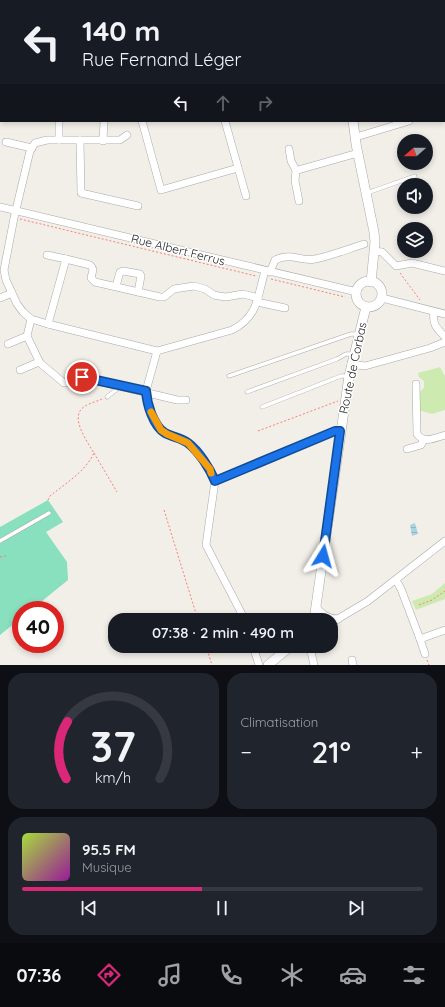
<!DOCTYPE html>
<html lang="fr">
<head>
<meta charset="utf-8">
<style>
	:root { --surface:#171b24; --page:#20242c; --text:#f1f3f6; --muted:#9ea1a6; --line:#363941; --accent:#db2777 }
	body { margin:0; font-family:Quicksand,sans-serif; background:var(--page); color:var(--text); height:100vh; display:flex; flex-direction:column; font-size:15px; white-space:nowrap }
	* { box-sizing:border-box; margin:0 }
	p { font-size:13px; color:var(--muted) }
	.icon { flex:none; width:22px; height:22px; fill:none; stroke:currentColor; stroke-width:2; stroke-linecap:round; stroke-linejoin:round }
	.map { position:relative; height:665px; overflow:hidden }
	.drawer { display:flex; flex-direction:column; gap:8px; padding:8px; background:#0d0f14; flex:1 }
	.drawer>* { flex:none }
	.guide { position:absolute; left:0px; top:0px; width:445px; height:122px; box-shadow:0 2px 6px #0003; background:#171b24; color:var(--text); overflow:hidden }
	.needle { width:26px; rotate:249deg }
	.fabs { position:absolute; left:397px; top:134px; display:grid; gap:8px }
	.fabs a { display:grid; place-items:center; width:36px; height:36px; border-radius:50%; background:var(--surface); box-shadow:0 2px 6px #0003; font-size:20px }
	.speed { position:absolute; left:12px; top:601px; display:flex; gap:8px; font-size:20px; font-weight:700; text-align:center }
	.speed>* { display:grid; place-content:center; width:52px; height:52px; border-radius:50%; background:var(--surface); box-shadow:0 2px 6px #0003; line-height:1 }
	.speed .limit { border:6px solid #d22; background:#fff; color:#111 }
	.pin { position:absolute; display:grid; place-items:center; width:34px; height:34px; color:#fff; margin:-17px; border:2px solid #fff; border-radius:50%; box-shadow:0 1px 4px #0007 }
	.me { position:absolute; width:44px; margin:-22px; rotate:8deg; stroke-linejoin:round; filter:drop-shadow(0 0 3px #0008) }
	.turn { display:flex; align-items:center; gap:14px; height:84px; padding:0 16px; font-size:18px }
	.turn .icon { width:52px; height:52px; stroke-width:2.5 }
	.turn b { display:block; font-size:28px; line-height:34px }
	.lanes { display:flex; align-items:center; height:38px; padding:0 16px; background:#0003; justify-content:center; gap:20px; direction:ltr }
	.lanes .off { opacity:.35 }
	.big { font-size:30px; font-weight:600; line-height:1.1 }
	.drawer .tile { flex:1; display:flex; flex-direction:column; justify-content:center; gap:6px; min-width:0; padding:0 14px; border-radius:16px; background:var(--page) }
	.drawer .dial { align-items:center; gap:0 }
	.dial svg { height:104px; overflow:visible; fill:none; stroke:var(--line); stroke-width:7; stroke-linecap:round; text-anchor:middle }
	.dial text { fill:var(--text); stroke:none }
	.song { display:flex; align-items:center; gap:12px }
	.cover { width:48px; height:48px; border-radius:6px; background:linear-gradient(135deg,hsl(80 70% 55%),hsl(300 70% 35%)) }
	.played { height:4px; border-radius:2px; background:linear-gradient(90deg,var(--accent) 45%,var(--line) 45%) }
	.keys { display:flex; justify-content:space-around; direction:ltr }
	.heat { display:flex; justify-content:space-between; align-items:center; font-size:22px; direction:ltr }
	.drawer .tiles { flex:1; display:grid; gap:8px; grid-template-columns:1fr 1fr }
	.tile:last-child { grid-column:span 2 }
	.trip { position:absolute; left:108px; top:613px; width:230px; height:40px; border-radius:16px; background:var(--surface); box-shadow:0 2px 6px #0003; font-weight:600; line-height:40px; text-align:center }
	.tab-bar { display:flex; height:64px; justify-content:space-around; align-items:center; background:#090b0e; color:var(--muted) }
	.tab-bar .icon { width:28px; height:28px }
	.tab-bar .active { color:var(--accent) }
	.tab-bar b { font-size:18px; color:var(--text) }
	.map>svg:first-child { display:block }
	.grass { fill:#cdebb0 }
	.pitch { fill:#88e0be }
	.water { fill:url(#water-rules) }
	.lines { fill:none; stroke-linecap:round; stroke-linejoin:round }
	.service-casing { stroke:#a9a9a9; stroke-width:4.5 }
	.minor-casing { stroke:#a9a9a9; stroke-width:8 }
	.tertiary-casing { stroke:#a9a9a9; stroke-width:10 }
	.path { stroke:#fa8072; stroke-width:1; stroke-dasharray:2 2; stroke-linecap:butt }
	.service { stroke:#fff; stroke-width:3.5 }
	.minor { stroke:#fff; stroke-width:7 }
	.tertiary { stroke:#fff; stroke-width:9 }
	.route-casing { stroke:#114b97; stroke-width:10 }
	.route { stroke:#1a73e8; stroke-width:7 }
	.slow { stroke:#f59e0b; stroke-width:7 }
	.labels { text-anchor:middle; stroke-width:3; stroke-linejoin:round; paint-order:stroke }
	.street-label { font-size:12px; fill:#222; stroke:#fff }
</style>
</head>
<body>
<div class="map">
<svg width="445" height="665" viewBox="0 0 445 665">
	<defs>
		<pattern id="water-rules" width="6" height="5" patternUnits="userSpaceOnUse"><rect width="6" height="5" fill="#aad3df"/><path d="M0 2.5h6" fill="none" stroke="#92b5bf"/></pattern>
	</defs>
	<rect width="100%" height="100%" fill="#f2efe9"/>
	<!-- grass -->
	<g class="grass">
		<path d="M440,367l5,9v34l-13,4 -14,-4c0,-9 -2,-17 6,-22v-7l-5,-4 -1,-4z"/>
		<path d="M445,583v16l-29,11 -4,-9 20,-7z"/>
	</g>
	<!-- pitch -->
	<g class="pitch">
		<path d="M322,0h95l-3,1z"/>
		<path d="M48,500l15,22 -17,10 21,30 1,18 -37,30h-10v8l-21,17v-108z"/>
	</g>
	<!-- water -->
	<path class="water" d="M415,523l3,11 -6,2 -2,-11z"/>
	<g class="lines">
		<!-- service casing -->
		<g class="service-casing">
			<g id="service">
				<path d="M335,0v1"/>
				<path d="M367,193l48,-17"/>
				<path d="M229,376l122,-42h7"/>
				<path d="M247,392l90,-33 9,-5h7"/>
				<path d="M107,397l9,-7 2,-4"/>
				<path d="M262,407l79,-31h6"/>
				<path d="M0,541l49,-28"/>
			</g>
		</g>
		<!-- minor casing -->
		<g class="minor-casing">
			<g id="minor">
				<path d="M10,1v-1"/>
				<path d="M40,1l3,-1"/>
				<path d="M274,1l3,-1"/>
				<path d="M444,15l1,-1"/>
				<path d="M0,38l1,-4"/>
				<path d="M0,56l1,1"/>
				<path d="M0,102l1,-1"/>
				<path d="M444,110l1,-1"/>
				<path d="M142,121l19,69 77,-22"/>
				<path d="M225,121l21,75"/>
				<path d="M127,135l-7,5h-73l-12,3 -5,8 -16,67 -10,52 2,10 11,24 6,8 8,7 17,5 109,27 75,-21c27,-14 25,-33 33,-59"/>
				<path d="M356,137l53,-16"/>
				<path d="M59,140v-19"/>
				<path d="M80,140l1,53 57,13"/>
				<path d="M103,141l1,-20"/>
				<path d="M6,142l26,6"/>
				<path d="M289,149l2,12 5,9h2l60,-17"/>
				<path d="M296,170l-1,11 4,20"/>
				<path d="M0,207l357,85"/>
				<path d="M374,251l8,1 14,14 16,-3 33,8"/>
				<path d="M47,255l19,4"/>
				<path d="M270,272l5,-12c17,-8 25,2 40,-1 16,-3 33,-10 49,-15"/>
				<path d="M116,286l4,-14 3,-1 17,3 1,2 -3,16"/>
				<path d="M0,298l12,-5"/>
				<path d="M382,298l63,16"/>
				<path d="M257,302l28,6"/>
				<path d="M434,312c-2,13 3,16 11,25"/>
				<path d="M31,319l-4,17 13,27 24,20 4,-1 14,-5 95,23h9"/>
				<path d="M48,324l18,-65 24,6c5,4 2,7 1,13l4,4 65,15h4l10,-8 20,-3 11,3 9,6 5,1 7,1 17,-3 15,4"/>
				<path d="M8,344l19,-8"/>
				<path d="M157,351l-11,40 3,17 12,22 6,4 21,9 22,26 5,12 -9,64 39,75"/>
				<path d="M351,364l14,2 65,-18 15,-6"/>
				<path d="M20,370l19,-8"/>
				<path d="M416,384l1,50c7,10 18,4 28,1"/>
				<path d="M407,449l14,-4 3,-5"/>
				<path d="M215,481l120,-50h5"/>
				<path d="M396,580l5,9 19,50 25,-9"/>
				<path d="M316,607c6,7 12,12 22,12"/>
				<path d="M331,623l37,-22 77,-60"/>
				<path d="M420,639l5,15"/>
				<path d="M253,646l6,19"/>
				<path d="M310,647l4,18"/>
				<path d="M352,660l1,5"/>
			</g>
		</g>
		<!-- tertiary casing -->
		<g class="tertiary-casing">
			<g id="tertiary">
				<path d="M317,0v1"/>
				<path d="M353,121l3,23 18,88 1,10 -4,40"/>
				<circle cx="369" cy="294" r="13"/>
				<path d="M314,620l35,-244 17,-69"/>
				<path d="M304,646h7"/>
				<path d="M268,665l23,-19"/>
			</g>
		</g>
		<!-- path -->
		<g class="path">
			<path d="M20,219l236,57"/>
			<path d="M400,273l20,27"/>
			<path d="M271,279l74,18"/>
			<path d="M258,431l80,-30"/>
			<path d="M94,453l23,39"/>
			<path d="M48,500l2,-4c16,-13 35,-24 44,-43 -6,-10 -21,-31 -14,-42 4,-7 16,-9 22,-12"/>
			<path d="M164,510l34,110"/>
			<path d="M0,557l6,-1"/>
			<path d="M419,605l13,-5 13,-9"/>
			<path d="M206,646l6,19"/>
			<path d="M427,660l2,5"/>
		</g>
		<!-- service -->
		<use href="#service" class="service"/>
		<!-- minor -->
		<use href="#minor" class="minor"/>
		<!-- tertiary -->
		<use href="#tertiary" class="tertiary"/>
	</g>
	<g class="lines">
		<!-- route casing -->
		<g class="route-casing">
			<path id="route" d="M82,377l64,14c1,13 7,35 19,42 7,4 17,5 23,10 11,8 22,26 27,38l120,-50h5l-17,125"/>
		</g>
		<!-- route -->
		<use href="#route" class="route"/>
		<!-- slow -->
		<path class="slow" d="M151,412l10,18 6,4 21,9 22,26 1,4"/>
	</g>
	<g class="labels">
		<!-- street labels -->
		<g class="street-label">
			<text transform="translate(178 250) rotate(14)" y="4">Rue Albert Ferrus</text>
			<text transform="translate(353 368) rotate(-78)" y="4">Route de Corbas</text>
		</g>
	</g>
</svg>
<div class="fabs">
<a><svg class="needle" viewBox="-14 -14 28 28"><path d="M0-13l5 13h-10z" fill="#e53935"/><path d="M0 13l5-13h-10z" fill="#9ea1a6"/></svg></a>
<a><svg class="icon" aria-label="sound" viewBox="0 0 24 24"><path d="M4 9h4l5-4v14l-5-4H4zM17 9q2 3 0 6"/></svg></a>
<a><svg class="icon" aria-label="layers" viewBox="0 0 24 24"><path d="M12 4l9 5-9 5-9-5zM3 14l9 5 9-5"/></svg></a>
</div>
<div class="speed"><div class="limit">40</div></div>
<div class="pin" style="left:82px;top:377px;background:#d93025"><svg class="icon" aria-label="arrive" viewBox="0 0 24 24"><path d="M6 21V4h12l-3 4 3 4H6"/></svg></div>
<svg class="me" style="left:323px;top:556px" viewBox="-20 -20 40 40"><path d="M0-17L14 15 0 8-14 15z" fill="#1a73e8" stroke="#fff" stroke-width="4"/></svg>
<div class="trip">07:38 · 2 min · 490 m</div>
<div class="guide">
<div class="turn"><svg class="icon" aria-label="left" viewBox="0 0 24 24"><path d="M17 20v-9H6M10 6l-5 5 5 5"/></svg><div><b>140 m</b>Rue Fernand Léger</div></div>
<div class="lanes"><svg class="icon" aria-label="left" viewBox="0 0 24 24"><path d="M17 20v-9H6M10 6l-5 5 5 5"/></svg><svg class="icon off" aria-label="ahead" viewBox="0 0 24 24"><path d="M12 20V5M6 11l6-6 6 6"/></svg><svg class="icon off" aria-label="right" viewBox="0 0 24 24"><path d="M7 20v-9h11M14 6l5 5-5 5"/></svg></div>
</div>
</div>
<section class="drawer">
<div class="tiles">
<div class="tile dial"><svg viewBox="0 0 100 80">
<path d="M14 69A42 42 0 1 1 86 69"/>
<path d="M14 69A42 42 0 0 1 15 25" stroke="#db2777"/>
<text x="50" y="56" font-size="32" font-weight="700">37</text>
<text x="50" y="72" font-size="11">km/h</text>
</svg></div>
<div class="tile"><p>Climatisation</p>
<div class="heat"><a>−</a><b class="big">21°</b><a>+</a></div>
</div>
<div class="tile">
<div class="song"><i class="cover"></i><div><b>95.5 FM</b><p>Musique</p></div></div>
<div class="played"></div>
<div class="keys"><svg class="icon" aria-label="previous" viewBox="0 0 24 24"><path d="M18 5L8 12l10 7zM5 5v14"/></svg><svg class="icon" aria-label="pause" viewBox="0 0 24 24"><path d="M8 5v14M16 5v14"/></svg><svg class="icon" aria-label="next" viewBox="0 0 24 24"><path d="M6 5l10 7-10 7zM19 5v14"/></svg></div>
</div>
</div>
</section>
<nav class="tab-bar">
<b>07:36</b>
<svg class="icon active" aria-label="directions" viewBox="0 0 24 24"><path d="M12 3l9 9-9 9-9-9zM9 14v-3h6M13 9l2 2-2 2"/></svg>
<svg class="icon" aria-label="music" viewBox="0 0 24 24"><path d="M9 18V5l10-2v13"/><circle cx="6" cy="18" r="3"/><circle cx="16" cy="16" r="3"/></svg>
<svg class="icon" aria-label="phone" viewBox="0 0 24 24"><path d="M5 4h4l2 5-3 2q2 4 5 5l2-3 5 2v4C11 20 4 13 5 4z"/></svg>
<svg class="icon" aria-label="climate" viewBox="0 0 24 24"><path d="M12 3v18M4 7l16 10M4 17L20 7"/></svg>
<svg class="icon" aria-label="car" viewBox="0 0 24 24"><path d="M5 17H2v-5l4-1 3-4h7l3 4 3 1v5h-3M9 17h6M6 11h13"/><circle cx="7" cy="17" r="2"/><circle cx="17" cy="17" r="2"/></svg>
<svg class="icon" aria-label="filters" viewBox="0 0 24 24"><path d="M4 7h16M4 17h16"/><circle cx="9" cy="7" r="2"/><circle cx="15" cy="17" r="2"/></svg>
</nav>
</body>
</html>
